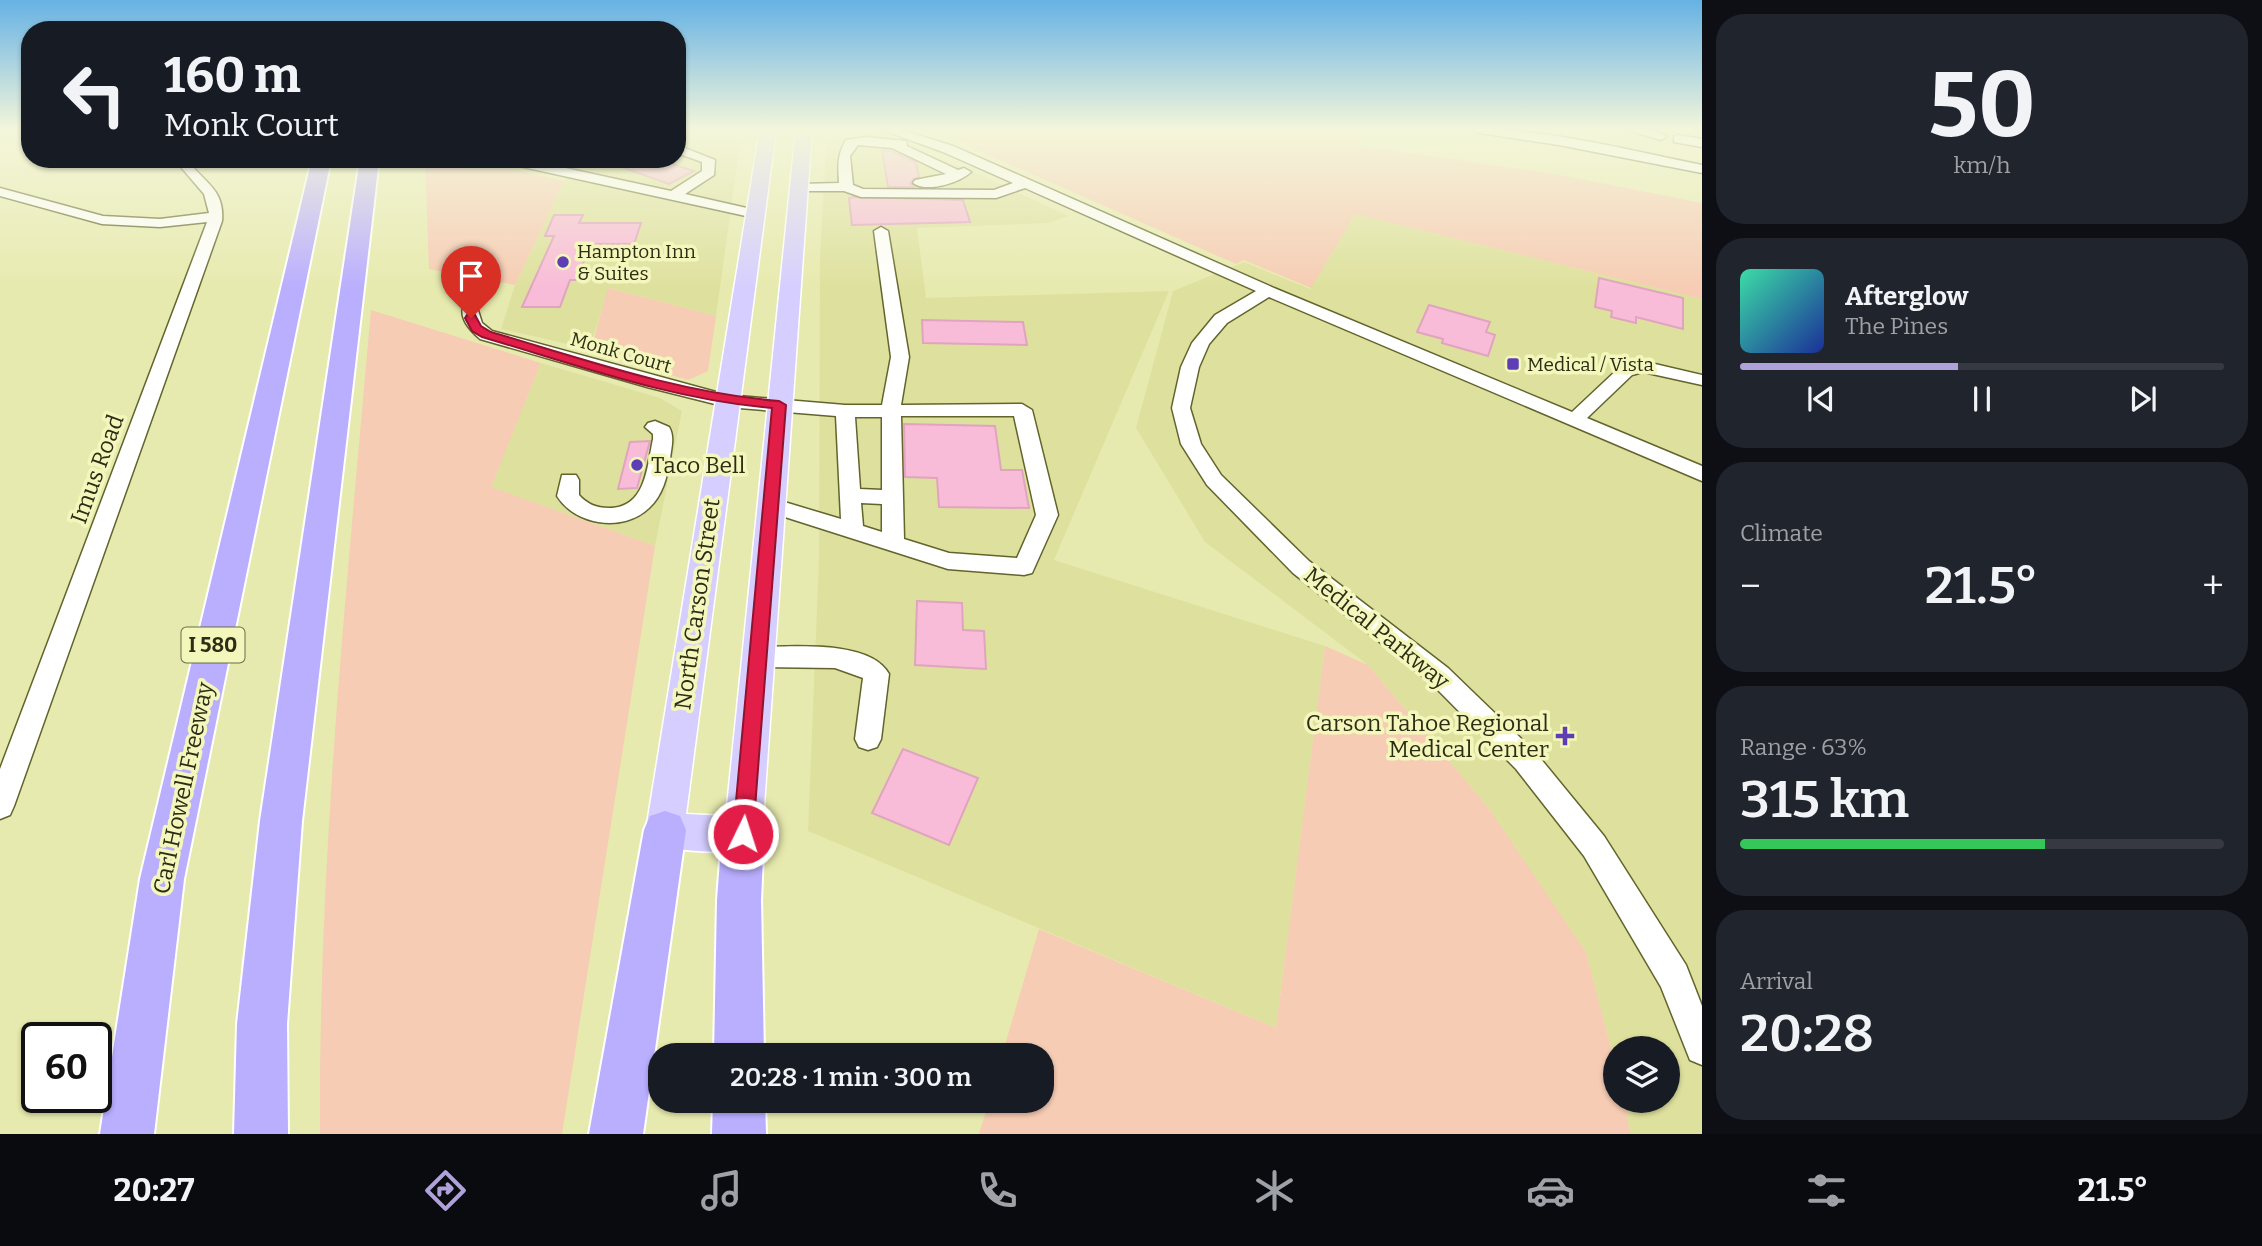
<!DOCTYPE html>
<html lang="en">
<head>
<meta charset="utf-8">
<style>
	:root { --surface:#171b24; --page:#20242c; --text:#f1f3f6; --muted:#9ea1a6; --line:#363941; --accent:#afa1d9 }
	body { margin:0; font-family:Bitter,serif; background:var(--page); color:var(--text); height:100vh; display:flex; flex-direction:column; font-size:26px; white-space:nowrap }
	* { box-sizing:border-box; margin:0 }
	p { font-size:23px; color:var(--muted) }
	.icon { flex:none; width:38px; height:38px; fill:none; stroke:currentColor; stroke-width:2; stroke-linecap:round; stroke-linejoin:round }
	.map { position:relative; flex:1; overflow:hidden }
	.details { display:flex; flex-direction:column; gap:14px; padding:14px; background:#0d0f14; width:560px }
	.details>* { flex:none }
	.top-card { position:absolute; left:21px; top:21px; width:665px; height:147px; border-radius:28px; box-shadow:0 2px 5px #0004; background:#171b24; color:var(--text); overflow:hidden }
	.buttons { position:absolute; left:1603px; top:1036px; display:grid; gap:14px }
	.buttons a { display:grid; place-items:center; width:77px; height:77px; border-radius:50%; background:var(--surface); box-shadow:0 2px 5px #0004; font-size:35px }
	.speed { position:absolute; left:21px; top:1022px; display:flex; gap:14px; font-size:35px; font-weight:700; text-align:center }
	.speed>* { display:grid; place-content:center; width:91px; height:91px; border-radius:50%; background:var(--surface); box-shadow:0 2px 5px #0004; line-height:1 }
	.speed .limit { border:4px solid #111; border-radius:10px; background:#fff; color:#111 }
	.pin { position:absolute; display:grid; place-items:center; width:60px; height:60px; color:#fff; margin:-72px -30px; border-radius:50% 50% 50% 0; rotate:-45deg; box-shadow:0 0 7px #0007 }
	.pin .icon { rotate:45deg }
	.me { position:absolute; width:77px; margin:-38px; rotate:4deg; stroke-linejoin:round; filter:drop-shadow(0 0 5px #0008) }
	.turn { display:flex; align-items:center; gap:24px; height:147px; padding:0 28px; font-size:32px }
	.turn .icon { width:91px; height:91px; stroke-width:2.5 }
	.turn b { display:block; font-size:49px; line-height:60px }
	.big { font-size:52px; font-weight:600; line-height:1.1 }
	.details .tile { flex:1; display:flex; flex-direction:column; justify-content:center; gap:10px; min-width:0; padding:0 24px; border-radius:28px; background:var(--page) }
	.details .dial { align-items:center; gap:0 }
	.dial b { font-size:91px; line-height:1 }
	.song { display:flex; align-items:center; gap:21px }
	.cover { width:84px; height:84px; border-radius:10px; background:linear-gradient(135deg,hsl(160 70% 55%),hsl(230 70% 35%)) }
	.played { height:7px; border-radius:4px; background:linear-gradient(90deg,var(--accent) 45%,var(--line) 45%) }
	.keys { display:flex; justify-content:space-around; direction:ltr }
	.heat { display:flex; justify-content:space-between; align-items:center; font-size:38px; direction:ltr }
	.charge { height:10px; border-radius:5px; background:linear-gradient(90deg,#34c759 63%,var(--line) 0) }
	.trip { position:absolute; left:648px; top:1043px; width:406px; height:70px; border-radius:28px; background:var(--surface); box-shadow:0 2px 5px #0004; font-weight:600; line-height:70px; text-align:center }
	.menu { display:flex; height:112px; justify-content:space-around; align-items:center; background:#090b0e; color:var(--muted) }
	.menu .icon { width:49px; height:49px }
	.menu .active { color:var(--accent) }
	.menu b { font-size:32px; color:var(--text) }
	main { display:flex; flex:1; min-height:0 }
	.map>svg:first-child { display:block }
	.built { fill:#dee19d }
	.green { fill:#f6ccb4 }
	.building { fill:#f9bcd8; stroke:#e0a4bf; stroke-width:2 }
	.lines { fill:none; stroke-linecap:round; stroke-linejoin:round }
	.minor-casing { stroke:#62642c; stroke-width:3 }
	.major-casing { stroke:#fff; stroke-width:3 }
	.highway-casing { stroke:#fff; stroke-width:4 }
	.minor { fill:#fff; fill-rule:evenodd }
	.major { fill:#d6ceff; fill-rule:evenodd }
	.highway { fill:#baaeff; fill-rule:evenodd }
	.route { fill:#e11d48; stroke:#92132f; stroke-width:2 }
	.poi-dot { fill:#5e3db5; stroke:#f4f7bb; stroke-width:2.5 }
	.labels { text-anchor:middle; stroke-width:7; stroke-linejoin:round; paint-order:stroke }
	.far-poi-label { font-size:19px; fill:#2d2d16; stroke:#f4f7bb; text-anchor:start }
	.far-street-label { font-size:19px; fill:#2d2d16; stroke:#f4f7bb }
	.shield { fill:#f4f7bb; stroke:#696a48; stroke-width:2 }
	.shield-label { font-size:21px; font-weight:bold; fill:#2d2d16 }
	.poi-label { font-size:23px; fill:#2d2d16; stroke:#f4f7bb; text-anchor:start }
	.street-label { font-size:23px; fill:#2d2d16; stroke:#f4f7bb }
</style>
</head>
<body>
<main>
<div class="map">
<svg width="1702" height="1134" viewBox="0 0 1702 1134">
	<rect width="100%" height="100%" fill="#e7eaae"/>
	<!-- built -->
	<g class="built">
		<path d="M836,129l38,3 107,43 87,41 -20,7 -131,5 9,70 243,-7 -115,269 271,86 -49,382 -468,-197 11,-272 1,-304 7,-120z"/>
		<path d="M677,130l35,1 28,12 -24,173 -107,-28 -20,61 -88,-20 14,-44 49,-104 9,-12 -48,-10h152z"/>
		<path d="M1355,214l347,85v835h-72l-5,-33h43v-53h-53v16l-29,-112 -98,-145 -120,-142 -163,-123 -69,-114 37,-137 71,-29 66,27z"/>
		<path d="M541,363l119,35 22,13 -27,135 -165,-59z"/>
	</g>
	<!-- green -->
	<g class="green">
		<path d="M938,129h422v17l195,28 147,29v96l-347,-85 -44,74 -67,-28 -8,4 -261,-115z"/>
		<path d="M425,159h23l2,5 17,5 37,-1 60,13 -49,104 -86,-16z"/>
		<path d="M608,288l108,28 -8,55 -20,9 -98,-28z"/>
		<path d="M371,310l170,53 -50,124 164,59 -93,588h-242c-2,-275 27,-550 51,-824z"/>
		<path d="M1325,646l43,19 120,142 98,145 29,112v37h10l5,33h-651l10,-33h52v-46h-39l37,-126 237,99z"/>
	</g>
	<!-- building -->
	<g class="building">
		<path d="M882,150l9,1 25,11 3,15 -6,2 -3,5 5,3h-27z"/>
		<path d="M607,159h50l37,12 -25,13 -62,-22z"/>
		<path d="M854,197l109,3 7,22 -118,3 -3,-27z"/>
		<path d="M554,215h29l-4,8h62l-7,21h-44l-13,36h-7l-10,27h-38l32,-71h-9z"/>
		<path d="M1599,278l84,20v31l-47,-12v6l-25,-6 1,-6 -17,-4z"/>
		<path d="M1429,305l61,17 -4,10 9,3 -7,21 -46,-13 1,-4 -26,-7z"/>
		<path d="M922,320l101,2 4,23 -104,-2z"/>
		<path d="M904,424l91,2 6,44h21l7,38 -90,-1 -2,-29 -32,-1z"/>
		<path d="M650,441l-13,47 -19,1 12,-47z"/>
		<path d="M917,601l45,2 1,27 21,1 2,38 -71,-4z"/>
		<path d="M903,749l75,29 -29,67 -77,-32z"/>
	</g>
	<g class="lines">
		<!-- minor casing -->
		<g class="minor-casing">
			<g id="minor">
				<path d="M880,129h19l54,17 321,142 298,124 48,-45 22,-6 60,14v10l-59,-13 -11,3 -45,43 115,48v15l-433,-184 -42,26 -18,21 -10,23 -9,41 11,36 20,31 88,86 139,107 88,85 68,83 82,129 16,41v59l-12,-5 -29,-73 -77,-131 -68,-87 -86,-87 -137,-109 -86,-88 -26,-41 -9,-36 9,-41 11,-24 23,-28 41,-24 -231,-103 -29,10 -135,-1 -17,-6h-50v-6l5,-1 40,-1c-1,-17 -2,-28 7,-43l20,-3 40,4 1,5 51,24 6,-2 7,4c-12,11 -44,21 -58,11l2,-3 31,-6 -54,-26 -34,-3 -8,11 3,29 10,4 131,1 19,-7 -70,-31z"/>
				<path d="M1473,129c77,0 154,21 229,36v8l-143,-28 -80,-12z"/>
				<path d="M1623,129h24l20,7 -6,4z"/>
				<path d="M1678,135l24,4v8l-28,-5v-6z"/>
				<path d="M677,145l38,15 -1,15 -29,19 75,17v6l-5,1 -250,-55 -6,-4h25l147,32 31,-20v-9l-25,-9z"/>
				<path d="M174,159h13c16,24 38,29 35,62l-208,585 -4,9 -10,4v-50l207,-547 -47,5 -58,-3 -102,-28v-8l103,28 57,3 49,-6 -5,-19z"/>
				<path d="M881,227l7,4 21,126 -8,48 121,-1 10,6 26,105 -26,58 -8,2 -76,-6 -185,-59 -3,-5 3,-5 8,-2 70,21 -5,-103 -109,-9 -80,-20 -167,-48c-10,-9 -22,-21 -16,-35h12l6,19 10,8 235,64 118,10h37l9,-48 -17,-126zM901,416h113l22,99 -19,43 -68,-5 -45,-14zM855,417h27v73l-22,-1zM861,503l21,1v28l-19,-6z"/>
				<path d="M655,421l14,6c6,10 2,21 1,32 -3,18 -7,36 -21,49 -26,25 -74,17 -92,-12l5,-21h14l3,5v15c8,9 17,13 30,13 37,0 38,-41 44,-69v-5l-8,-7 3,-4z"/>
				<path d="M758,647c33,0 112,-8 131,27l-8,65 -4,8 -9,3 -9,-3 -4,-8 8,-61 -28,-10 -77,-1 -9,-3 -3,-7 3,-7z"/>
			</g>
		</g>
		<!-- major casing -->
		<g class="major-casing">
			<path id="major" d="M760,129h16l-90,685 40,2 70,-687h16l-50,705 -6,12c-24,10 -80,6 -104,-4l-6,-12z"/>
		</g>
		<!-- highway casing -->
		<g class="highway-casing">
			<g id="highway">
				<path d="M312,159h19l-147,720 -30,255h-54l40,-255z"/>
				<path d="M360,159h19l-77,662 -15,203 1,110h-54l3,-110 23,-203z"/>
				<path d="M665,811l15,5 6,14 -43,304h-54l55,-304 6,-14z"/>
				<path d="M743,814l15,6 6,14 -3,66 3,155h-50l3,-155 5,-66 6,-14z"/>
				<path d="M713,1101h52l1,33h-54z"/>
			</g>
		</g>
		<!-- minor -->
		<use href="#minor" class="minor"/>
		<!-- major -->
		<use href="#major" class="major"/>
		<!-- highway -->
		<use href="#highway" class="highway"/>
	</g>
	<!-- sky -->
	<linearGradient id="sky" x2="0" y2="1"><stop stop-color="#66b2e4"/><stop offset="0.45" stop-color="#f4f6db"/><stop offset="1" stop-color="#f4f6db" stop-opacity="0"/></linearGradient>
	<rect width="1702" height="288" fill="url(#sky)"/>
	<!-- route -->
	<path class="route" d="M467,315h8l6,11 10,6c95,28 189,61 288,69l7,4 -33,429 -3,6 -7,3 -7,-3 -3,-6 39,-426c-99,-8 -195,-43 -290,-71l-10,-6 -7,-13z"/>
	<!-- markers -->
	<g class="poi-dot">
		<circle cx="563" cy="262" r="7"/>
		<rect x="1506" y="357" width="14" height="14" rx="3.5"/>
		<circle cx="637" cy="465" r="7"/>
		<path d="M1561.5 725.5h7v7h7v7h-7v7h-7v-7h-7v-7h7z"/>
	</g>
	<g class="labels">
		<!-- far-poi labels -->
		<g class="far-poi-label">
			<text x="577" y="258">Hampton Inn<tspan x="577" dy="22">&amp; Suites</tspan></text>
			<text x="1527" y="371">Medical / Vista</text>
		</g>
		<!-- far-street labels -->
		<g class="far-street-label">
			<text transform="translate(621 352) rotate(16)" y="7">Monk Court</text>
		</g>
		<!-- shield labels -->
		<rect class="shield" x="181.5" y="627.5" width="63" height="35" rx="5"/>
		<g class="shield-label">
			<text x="213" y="652">I 580</text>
		</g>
		<!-- poi labels -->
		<g class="poi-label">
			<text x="651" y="473">Taco Bell</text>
			<text x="1549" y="731" text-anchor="end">Carson Tahoe Regional<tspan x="1549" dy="26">Medical Center</tspan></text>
		</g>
		<!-- street labels -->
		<g class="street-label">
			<text transform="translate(97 469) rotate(-70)" y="8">Imus Road</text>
			<text transform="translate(697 604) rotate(-82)" y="8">North Carson Street</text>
			<text transform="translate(1377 628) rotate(39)" y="8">Medical Parkway</text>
			<text transform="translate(183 788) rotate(-78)" y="8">Carl Howell Freeway</text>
		</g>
	</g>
</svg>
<div class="buttons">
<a><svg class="icon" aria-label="layers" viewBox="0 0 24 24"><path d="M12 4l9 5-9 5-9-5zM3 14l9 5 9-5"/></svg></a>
</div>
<div class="speed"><div class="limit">60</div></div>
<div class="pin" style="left:471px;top:318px;background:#d93025"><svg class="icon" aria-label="arrive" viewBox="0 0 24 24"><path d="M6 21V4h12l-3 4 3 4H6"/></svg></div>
<svg class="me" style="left:743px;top:834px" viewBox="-20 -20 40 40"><circle r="17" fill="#e11d48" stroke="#fff" stroke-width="3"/><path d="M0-11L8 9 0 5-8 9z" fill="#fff"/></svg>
<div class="trip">20:28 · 1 min · 300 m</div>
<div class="top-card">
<div class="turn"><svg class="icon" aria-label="left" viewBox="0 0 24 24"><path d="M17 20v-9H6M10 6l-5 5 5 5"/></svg><div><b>160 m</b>Monk Court</div></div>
</div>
</div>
<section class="details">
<div class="tile dial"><b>50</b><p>km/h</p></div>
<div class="tile">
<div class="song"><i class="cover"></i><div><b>Afterglow</b><p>The Pines</p></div></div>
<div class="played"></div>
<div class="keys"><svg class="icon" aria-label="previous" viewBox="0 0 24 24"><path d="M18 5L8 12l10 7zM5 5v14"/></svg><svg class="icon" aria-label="pause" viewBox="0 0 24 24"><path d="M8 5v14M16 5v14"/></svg><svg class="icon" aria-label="next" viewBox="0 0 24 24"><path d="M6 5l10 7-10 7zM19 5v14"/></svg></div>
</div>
<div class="tile"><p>Climate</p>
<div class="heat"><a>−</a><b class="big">21.5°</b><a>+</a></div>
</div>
<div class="tile"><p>Range · 63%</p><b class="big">315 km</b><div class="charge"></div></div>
<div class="tile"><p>Arrival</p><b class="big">20:28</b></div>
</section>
</main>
<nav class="menu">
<b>20:27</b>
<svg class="icon active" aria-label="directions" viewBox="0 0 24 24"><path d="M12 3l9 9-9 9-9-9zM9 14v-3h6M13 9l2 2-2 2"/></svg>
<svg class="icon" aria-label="music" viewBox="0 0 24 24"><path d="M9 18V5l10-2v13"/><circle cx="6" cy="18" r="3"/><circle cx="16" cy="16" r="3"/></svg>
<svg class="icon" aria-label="phone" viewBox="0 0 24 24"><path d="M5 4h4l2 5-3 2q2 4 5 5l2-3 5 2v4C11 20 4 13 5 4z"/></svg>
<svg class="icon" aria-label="climate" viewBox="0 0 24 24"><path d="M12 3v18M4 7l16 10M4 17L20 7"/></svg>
<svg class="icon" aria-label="car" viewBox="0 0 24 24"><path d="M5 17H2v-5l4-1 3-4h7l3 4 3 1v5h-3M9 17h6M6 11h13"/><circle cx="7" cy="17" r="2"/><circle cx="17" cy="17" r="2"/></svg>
<svg class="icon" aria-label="filters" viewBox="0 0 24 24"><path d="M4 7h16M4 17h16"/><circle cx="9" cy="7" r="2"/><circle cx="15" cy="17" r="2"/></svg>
<b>21.5°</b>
</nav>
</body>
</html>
